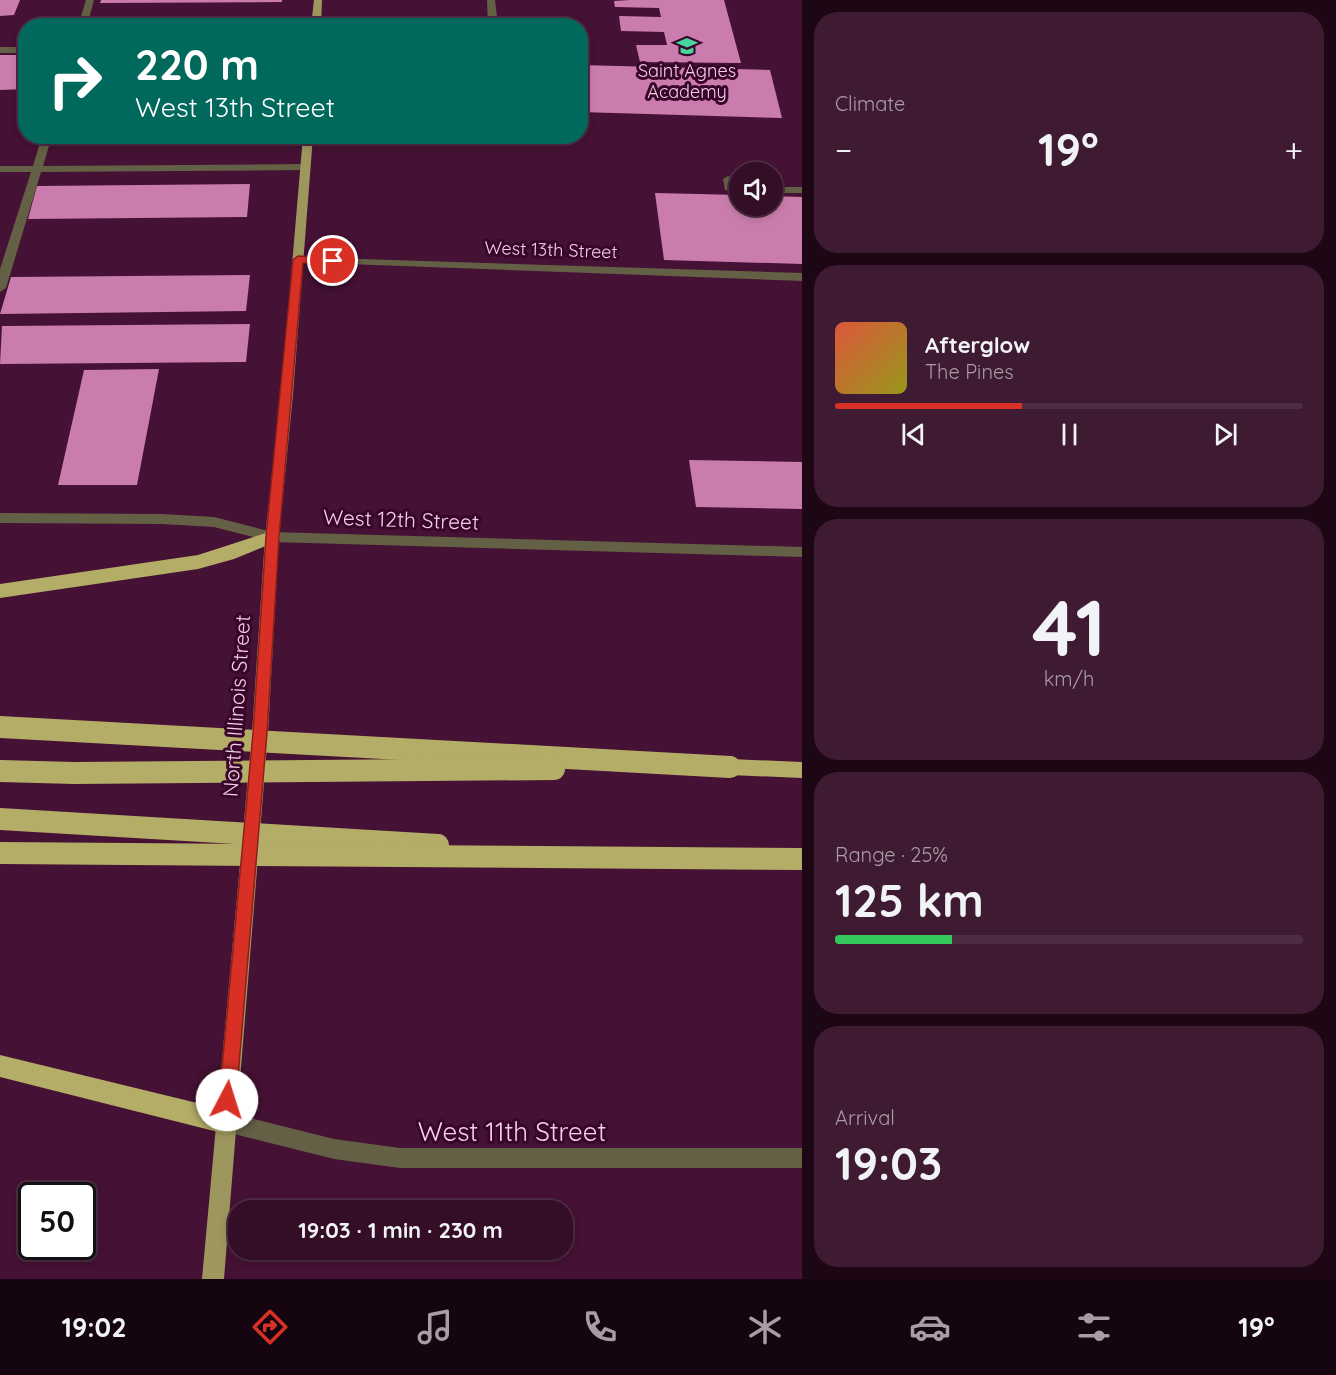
<!DOCTYPE html>
<html lang="en">
<head>
<meta charset="utf-8">
<style>
	:root { --surface:#340d27; --page:#3f1b33; --text:#f1f3f6; --muted:#a99ca7; --line:#4e2d44; --accent:#d93025 }
	body { margin:0; font-family:Quicksand,sans-serif; background:var(--page); color:var(--text); height:100vh; display:flex; flex-direction:column; font-size:22px; white-space:nowrap }
	* { box-sizing:border-box; margin:0 }
	p { font-size:20px; color:var(--muted) }
	.icon { flex:none; width:33px; height:33px; fill:none; stroke:currentColor; stroke-width:2; stroke-linecap:round; stroke-linejoin:round }
	.map { position:relative; flex:1; overflow:hidden }
	.panel { display:flex; flex-direction:column; gap:12px; padding:12px; background:#1d0715; width:534px }
	.panel>* { flex:none }
	.banner { position:absolute; left:18px; top:18px; width:570px; height:126px; border-radius:24px; box-shadow:0 3px 9px #0003,0 0 0 2px var(--line); background:#00695c; color:#fff; overflow:hidden }
	.fabs { position:absolute; left:729px; top:162px; display:grid; gap:12px }
	.fabs a { display:grid; place-items:center; width:54px; height:54px; border-radius:50%; background:var(--surface); box-shadow:0 3px 9px #0003,0 0 0 2px var(--line); font-size:30px }
	.speed { position:absolute; left:18px; top:1182px; display:flex; gap:12px; font-size:30px; font-weight:700; text-align:center }
	.speed>* { display:grid; place-content:center; width:78px; height:78px; border-radius:50%; background:var(--surface); box-shadow:0 3px 9px #0003,0 0 0 2px var(--line); line-height:1 }
	.speed .limit { border:3px solid #111; border-radius:9px; background:#fff; color:#111 }
	.pin { position:absolute; display:grid; place-items:center; width:51px; height:51px; color:#fff; margin:-26px; border:3px solid #fff; border-radius:50%; box-shadow:0 2px 6px #0007 }
	.me { position:absolute; width:66px; margin:-33px; rotate:5deg; stroke-linejoin:round; filter:drop-shadow(0 0 4px #0008) }
	.turn { display:flex; align-items:center; gap:21px; height:126px; padding:0 18px; font-size:27px }
	.turn .icon { width:78px; height:78px; stroke-width:2.5 }
	.turn b { display:block; font-size:42px; line-height:51px }
	.big { font-size:45px; font-weight:800; line-height:1.1 }
	.panel .card { flex:1; display:flex; flex-direction:column; justify-content:center; gap:9px; min-width:0; padding:0 21px; border-radius:24px; background:var(--page) }
	.panel .dial { align-items:center; gap:0 }
	.dial b { font-size:78px; line-height:1 }
	.song { display:flex; align-items:center; gap:18px }
	.cover { width:72px; height:72px; border-radius:9px; background:linear-gradient(135deg,hsl(10 70% 55%),hsl(60 70% 35%)) }
	.played { height:6px; border-radius:3px; background:linear-gradient(90deg,var(--accent) 40%,var(--line) 40%) }
	.keys { display:flex; justify-content:space-around; direction:ltr }
	.heat { display:flex; justify-content:space-between; align-items:center; font-size:33px; direction:ltr }
	.charge { height:9px; border-radius:4px; background:linear-gradient(90deg,#34c759 25%,var(--line) 0) }
	.trip { position:absolute; left:228px; top:1200px; width:345px; height:60px; border-radius:24px; background:var(--surface); box-shadow:0 3px 9px #0003,0 0 0 2px var(--line); font-weight:800; line-height:60px; text-align:center }
	.tab-bar { display:flex; height:96px; justify-content:space-around; align-items:center; background:#150510; color:var(--muted) }
	.tab-bar .icon { width:42px; height:42px }
	.tab-bar .on { color:var(--accent) }
	.tab-bar b { font-size:27px; color:var(--text) }
	main { display:flex; flex:1; min-height:0 }
	.map>svg:first-child { display:block }
	.building { fill:#ca7dac }
	.lines { fill:none; stroke-linecap:round; stroke-linejoin:round }
	.minor { fill:#636045; fill-rule:evenodd }
	.major { fill:#9d975e; fill-rule:evenodd }
	.highway { fill:#b4ad67; fill-rule:evenodd }
	.highway-bridge-far1 { stroke:#b4ad67; stroke-width:16 }
	.highway-bridge { stroke:#b4ad67; stroke-width:22 }
	.route { fill:#d93025; stroke:#8d1f18; stroke-width:1.5 }
	.labels { text-anchor:middle; stroke-width:6; stroke-linejoin:round; paint-order:stroke }
	.far-poi-label { font-size:18px; fill:#f3d1e4; stroke:#39052a }
	.far-street-label { font-size:18px; fill:#f3d1e4; stroke:#39052a }
	.street-label { font-size:21px; fill:#f3d1e4; stroke:#39052a }
	.near-street-label { font-size:26px; fill:#f3d1e4; stroke:#39052a }
</style>
</head>
<body>
<main>
<div class="map">
<svg width="802" height="1279" viewBox="0 0 802 1279">
	<rect width="100%" height="100%" fill="#451134"/>
	<!-- building -->
	<g class="building">
		<path d="M0,0h20l-6,15 -14,1z"/>
		<path d="M101,0h181v2l-182,1z"/>
		<path d="M630,0h94l17,63 -101,-1 -4,-17h31l-3,-13 -43,-1 -2,-15 42,1 -2,-9 -44,-1 -1,-6z"/>
		<path d="M284,16v10h-112l1,-8z"/>
		<rect x="372" y="17" width="96" height="9"/>
		<path d="M0,55h26v34l-26,1z"/>
		<path d="M580,65l190,5 12,48 -202,-6z"/>
		<path d="M250,184l-3,33 -219,2 9,-33z"/>
		<path d="M655,193l85,2v11h32v-10l30,1v67l-138,-4z"/>
		<path d="M250,275l-4,36 -246,3 11,-37z"/>
		<path d="M250,324l-4,38 -246,2 2,-38z"/>
		<path d="M159,369l-22,116h-79l26,-115z"/>
		<path d="M689,460l113,2v47l-106,-2z"/>
	</g>
	<g class="lines">
		<!-- minor -->
		<g class="minor">
			<path d="M86,0h8l-7,26h-9z"/>
			<path d="M487,0h8l3,26h-10z"/>
			<rect x="0" y="47" width="26" height="6"/>
			<path d="M42,136h10l-9,30 263,-2 5,3 -5,3 -265,2 -35,116 -6,4v-23l31,-97h-31v-6h33z"/>
			<path d="M728,176l5,3 1,6 6,1v6l-15,-2 -2,-11z"/>
			<rect x="772" y="187" width="30" height="6"/>
			<path d="M298,257l504,16v8l-508,-19 -2,-2z"/>
			<path d="M0,513l162,1 52,3 58,15 530,15v10l-530,-15 -58,-15 -52,-3 -162,-1z"/>
			<path d="M226,1112l108,27 66,9h402v20h-402l-66,-9 -108,-27 -7,-3 -3,-7 3,-7z"/>
		</g>
		<!-- major -->
		<g class="major">
			<path d="M314,0h8l-1,26h-10z"/>
			<path d="M303,136h10l-20,258 -14,143 -11,196 -44,546h-22l50,-546 13,-196 16,-143z"/>
		</g>
		<!-- highway -->
		<g class="highway">
			<path d="M272,531l6,2 2,4 -2,4 -44,18 -36,10 -198,29v-14l198,-29z"/>
			<path d="M730,759l72,3v16l-72,-3 -7,-2 -3,-6 3,-6z"/>
			<path d="M0,1055l226,55 8,4 4,8 -4,8 -8,4 -226,-57z"/>
		</g>
		<!-- highway-bridge-far1 -->
		<path class="highway-bridge-far1" d="M0,727l22,1"/>
		<!-- highway-bridge -->
		<g class="highway-bridge">
			<path d="M0,727l730,40"/>
			<path d="M0,771l74,2 480,-4"/>
			<path d="M0,819l438,26"/>
			<path d="M0,853l802,6"/>
		</g>
	</g>
	<!-- route -->
	<path class="route" d="M298,256l35,2 5,3 -5,3 -30,-1 -24,274 -12,196 -31,367 -2,6 -7,3 -6,-3 -2,-6 34,-367 13,-196 27,-277z"/>
	<!-- icons -->
	<defs>
		<g id="school-bare" transform="scale(1.62)"><path d="M0-5L7-2L0 1L-7-2ZM-4 1L0 2.5L4 1V4Q0 6-4 4Z" fill="#48d49d" stroke="#39052a" stroke-width="2.5" paint-order="stroke"/></g>
	</defs>
	<g fill-rule="evenodd">
		<use href="#school-bare" x="687" y="46"/>
	</g>
	<g class="labels">
		<!-- far-poi labels -->
		<g class="far-poi-label">
			<text x="687" y="77">Saint Agnes<tspan x="687" dy="21">Academy</tspan></text>
		</g>
		<!-- far-street labels -->
		<g class="far-street-label">
			<text transform="translate(551 250) rotate(2)" y="6">West 13th Street</text>
		</g>
		<!-- street labels -->
		<g class="street-label">
			<text transform="translate(401 520) rotate(2)" y="7">West 12th Street</text>
			<text transform="translate(237 706) rotate(-86)" y="7">North Illinois Street</text>
		</g>
		<!-- near-street labels -->
		<g class="near-street-label">
			<text x="512" y="1141">West 11th Street</text>
		</g>
	</g>
</svg>
<div class="fabs">
<a><svg class="icon" aria-label="sound" viewBox="0 0 24 24"><path d="M4 9h4l5-4v14l-5-4H4zM17 9q2 3 0 6"/></svg></a>
</div>
<div class="speed"><div class="limit">50</div></div>
<div class="pin" style="left:333px;top:261px;background:#d93025"><svg class="icon" aria-label="arrive" viewBox="0 0 24 24"><path d="M6 21V4h12l-3 4 3 4H6"/></svg></div>
<svg class="me" style="left:227px;top:1100px" viewBox="-20 -20 40 40"><circle r="19" fill="#fff"/><path d="M0-13L10 11 0 6-10 11z" fill="#d93025"/></svg>
<div class="trip">19:03 · 1 min · 230 m</div>
<div class="banner">
<div class="turn"><svg class="icon" aria-label="right" viewBox="0 0 24 24"><path d="M7 20v-9h11M14 6l5 5-5 5"/></svg><div><b>220 m</b>West 13th Street</div></div>
</div>
</div>
<section class="panel">
<div class="card"><p>Climate</p>
<div class="heat"><a>−</a><b class="big">19°</b><a>+</a></div>
</div>
<div class="card">
<div class="song"><i class="cover"></i><div><b>Afterglow</b><p>The Pines</p></div></div>
<div class="played"></div>
<div class="keys"><svg class="icon" aria-label="previous" viewBox="0 0 24 24"><path d="M18 5L8 12l10 7zM5 5v14"/></svg><svg class="icon" aria-label="pause" viewBox="0 0 24 24"><path d="M8 5v14M16 5v14"/></svg><svg class="icon" aria-label="next" viewBox="0 0 24 24"><path d="M6 5l10 7-10 7zM19 5v14"/></svg></div>
</div>
<div class="card dial"><b>41</b><p>km/h</p></div>
<div class="card"><p>Range · 25%</p><b class="big">125 km</b><div class="charge"></div></div>
<div class="card"><p>Arrival</p><b class="big">19:03</b></div>
</section>
</main>
<nav class="tab-bar">
<b>19:02</b>
<svg class="icon on" aria-label="directions" viewBox="0 0 24 24"><path d="M12 3l9 9-9 9-9-9zM9 14v-3h6M13 9l2 2-2 2"/></svg>
<svg class="icon" aria-label="music" viewBox="0 0 24 24"><path d="M9 18V5l10-2v13"/><circle cx="6" cy="18" r="3"/><circle cx="16" cy="16" r="3"/></svg>
<svg class="icon" aria-label="phone" viewBox="0 0 24 24"><path d="M5 4h4l2 5-3 2q2 4 5 5l2-3 5 2v4C11 20 4 13 5 4z"/></svg>
<svg class="icon" aria-label="climate" viewBox="0 0 24 24"><path d="M12 3v18M4 7l16 10M4 17L20 7"/></svg>
<svg class="icon" aria-label="car" viewBox="0 0 24 24"><path d="M5 17H2v-5l4-1 3-4h7l3 4 3 1v5h-3M9 17h6M6 11h13"/><circle cx="7" cy="17" r="2"/><circle cx="17" cy="17" r="2"/></svg>
<svg class="icon" aria-label="filters" viewBox="0 0 24 24"><path d="M4 7h16M4 17h16"/><circle cx="9" cy="7" r="2"/><circle cx="15" cy="17" r="2"/></svg>
<b>19°</b>
</nav>
</body>
</html>
